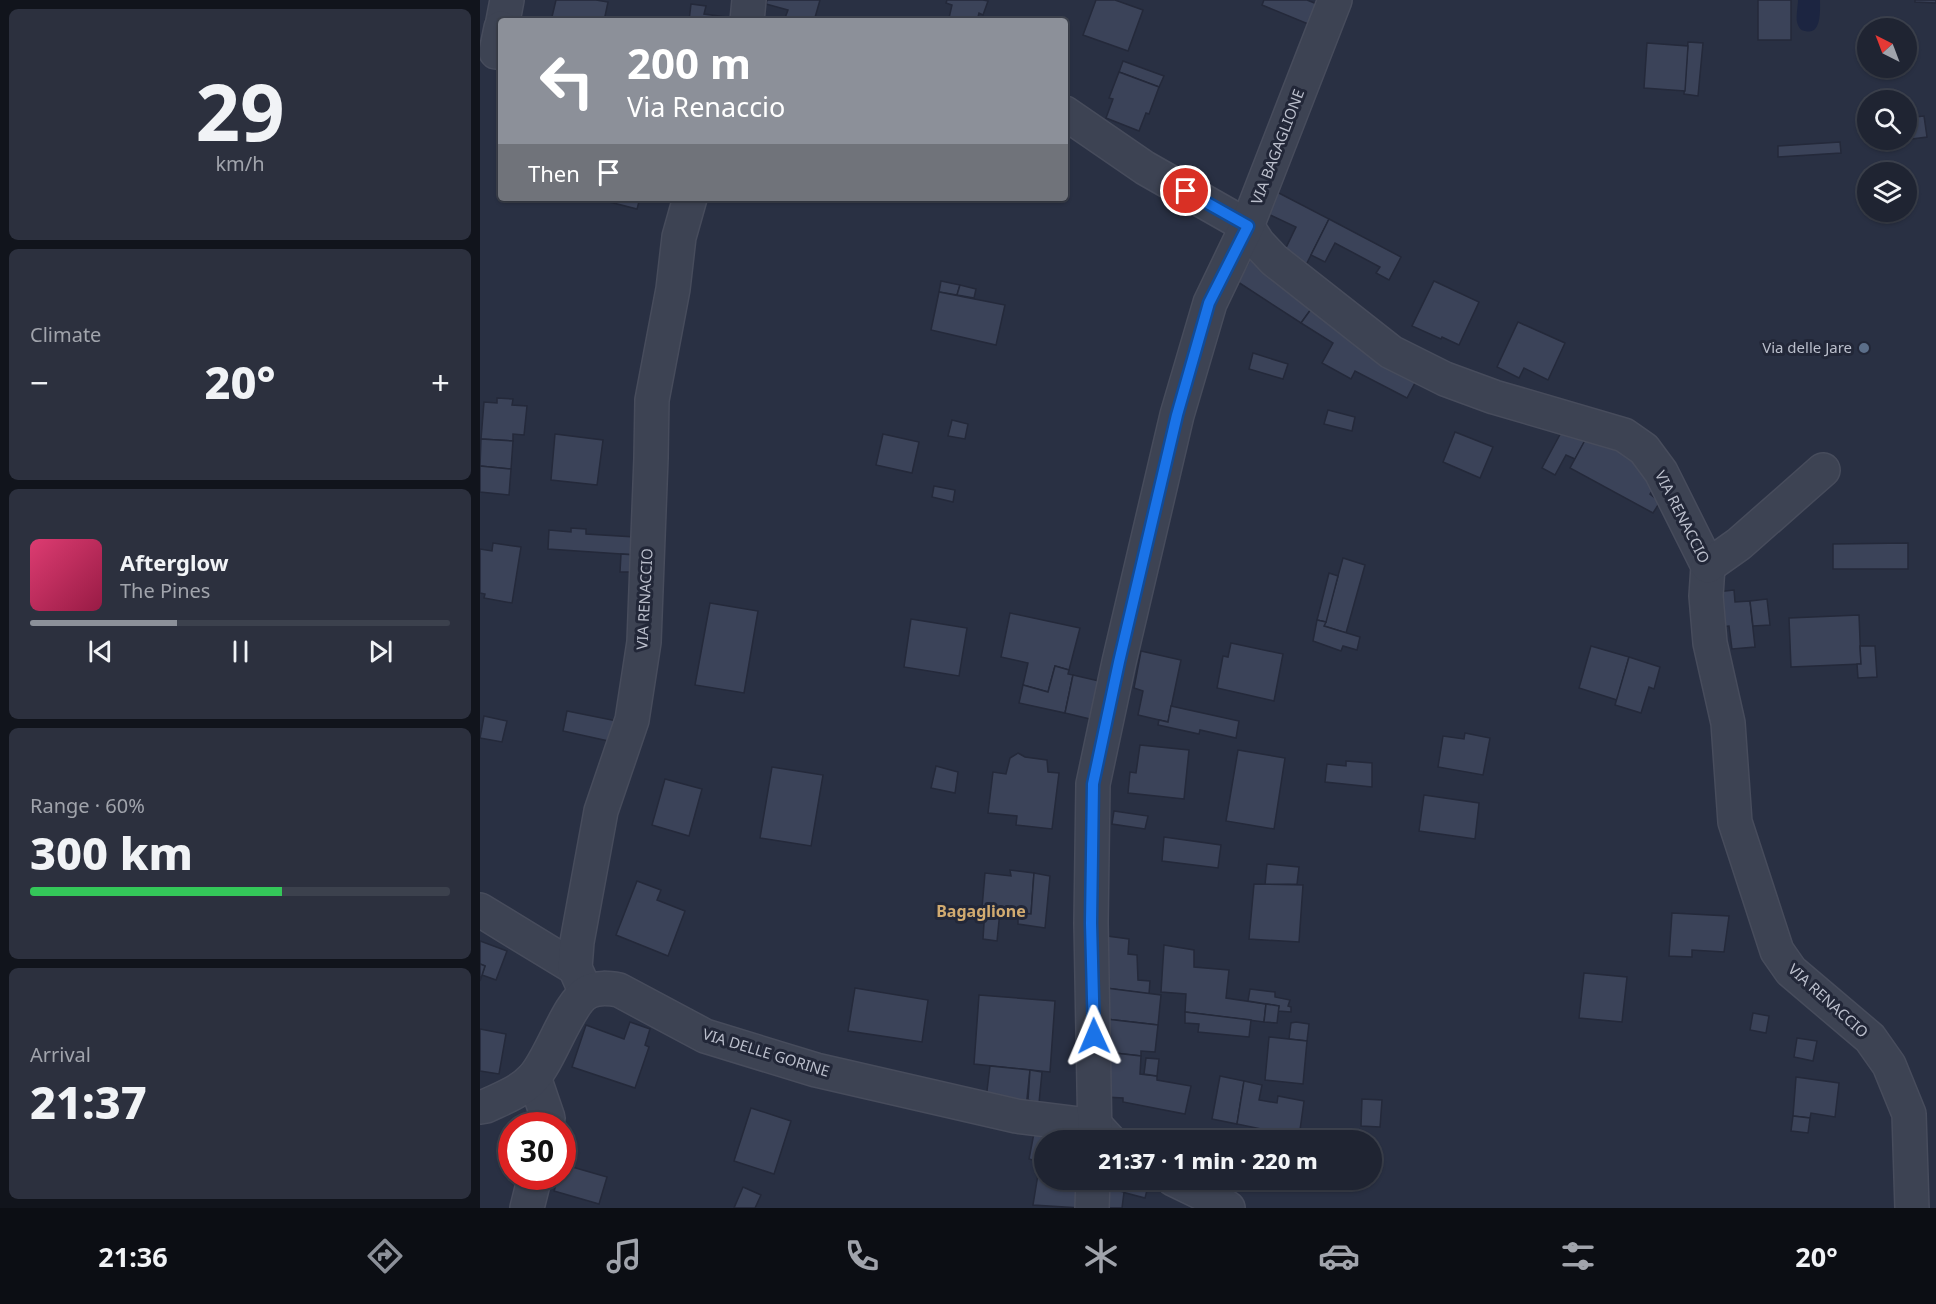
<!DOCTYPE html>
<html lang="en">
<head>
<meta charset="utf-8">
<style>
	:root { --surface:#1f2432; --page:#2c303e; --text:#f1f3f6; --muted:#a1a4ac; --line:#3c414d; --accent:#8c9099 }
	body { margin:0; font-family:"Noto Sans",sans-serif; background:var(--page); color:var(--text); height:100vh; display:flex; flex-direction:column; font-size:22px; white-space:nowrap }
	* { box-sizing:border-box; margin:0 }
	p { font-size:20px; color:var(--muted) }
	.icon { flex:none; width:33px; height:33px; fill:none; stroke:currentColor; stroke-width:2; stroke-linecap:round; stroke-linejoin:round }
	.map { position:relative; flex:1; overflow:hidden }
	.panel { display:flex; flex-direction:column; gap:9px; padding:9px; background:#11141c; width:480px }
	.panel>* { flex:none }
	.top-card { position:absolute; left:18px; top:18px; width:570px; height:183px; border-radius:6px; box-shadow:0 2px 4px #0004,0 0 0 2px var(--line); background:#8c9099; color:#fff; overflow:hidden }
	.needle { width:39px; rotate:318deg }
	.tools { position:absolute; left:1377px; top:18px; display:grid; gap:12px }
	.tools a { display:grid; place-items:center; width:60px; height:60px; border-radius:50%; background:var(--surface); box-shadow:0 2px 4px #0004,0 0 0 2px var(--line); font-size:30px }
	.speed { position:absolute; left:18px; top:1112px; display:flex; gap:12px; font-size:30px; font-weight:700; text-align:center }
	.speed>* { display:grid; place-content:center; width:78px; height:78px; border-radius:50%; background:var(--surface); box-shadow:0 2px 4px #0004,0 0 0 2px var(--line); line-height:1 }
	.speed .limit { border:9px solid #d22; background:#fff; color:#111 }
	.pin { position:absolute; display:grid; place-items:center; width:51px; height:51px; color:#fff; margin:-26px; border:3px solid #fff; border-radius:50%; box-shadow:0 2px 6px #0007 }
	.me { position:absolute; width:66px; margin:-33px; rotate:359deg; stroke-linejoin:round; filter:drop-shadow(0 0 4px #0008) }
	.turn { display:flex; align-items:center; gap:21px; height:126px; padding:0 30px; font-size:27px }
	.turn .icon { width:78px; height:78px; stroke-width:2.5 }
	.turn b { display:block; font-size:42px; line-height:51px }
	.then { display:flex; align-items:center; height:57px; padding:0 30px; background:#0003; gap:12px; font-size:22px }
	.big { font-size:45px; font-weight:800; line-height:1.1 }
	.panel .tile { flex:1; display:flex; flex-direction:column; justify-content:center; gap:9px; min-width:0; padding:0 21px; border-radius:9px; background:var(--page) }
	.panel .dial { align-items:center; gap:0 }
	.dial b { font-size:78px; line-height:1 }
	.song { display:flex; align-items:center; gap:18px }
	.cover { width:72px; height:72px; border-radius:9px; background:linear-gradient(135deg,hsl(340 70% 55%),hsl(340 70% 35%)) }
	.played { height:6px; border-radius:3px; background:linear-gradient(90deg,var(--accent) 35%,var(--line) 35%) }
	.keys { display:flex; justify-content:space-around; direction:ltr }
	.heat { display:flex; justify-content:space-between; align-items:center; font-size:33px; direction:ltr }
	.charge { height:9px; border-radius:4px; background:linear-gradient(90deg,#34c759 60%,var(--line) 0) }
	.trip { position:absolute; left:554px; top:1130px; width:348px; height:60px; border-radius:30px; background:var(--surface); box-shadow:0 2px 4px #0004,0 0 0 2px var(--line); font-weight:800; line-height:60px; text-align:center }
	.tabs { display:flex; height:96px; justify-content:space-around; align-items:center; background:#0c0e14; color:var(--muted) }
	.tabs .icon { width:42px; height:42px }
	.tabs .current { color:var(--accent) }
	.tabs b { font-size:27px; color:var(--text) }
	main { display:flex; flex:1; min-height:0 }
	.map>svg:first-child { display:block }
	.water { fill:#1c2541 }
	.building { fill:#3b4359; stroke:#24293a; stroke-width:1.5 }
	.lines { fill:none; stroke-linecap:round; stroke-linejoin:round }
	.minor-casing { stroke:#474c5c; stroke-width:36 }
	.minor { stroke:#3d4353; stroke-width:33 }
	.route-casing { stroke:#114b97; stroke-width:15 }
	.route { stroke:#1a73e8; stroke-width:10 }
	.service-dot { fill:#5c6f8a; stroke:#222738; stroke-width:2 }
	.labels { text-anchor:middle; stroke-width:6; stroke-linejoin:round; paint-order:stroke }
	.street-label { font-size:15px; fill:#bbbfcc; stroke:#222738 }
	.poi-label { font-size:15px; fill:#bbbfcc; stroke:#222738; text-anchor:end }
	.neighbourhood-label { font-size:16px; font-weight:bold; fill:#d2ab70; stroke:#222738 }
</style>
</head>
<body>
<main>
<section class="panel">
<div class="tile dial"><b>29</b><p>km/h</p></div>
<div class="tile"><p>Climate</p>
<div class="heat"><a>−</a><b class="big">20°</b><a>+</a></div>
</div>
<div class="tile">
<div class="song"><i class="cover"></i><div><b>Afterglow</b><p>The Pines</p></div></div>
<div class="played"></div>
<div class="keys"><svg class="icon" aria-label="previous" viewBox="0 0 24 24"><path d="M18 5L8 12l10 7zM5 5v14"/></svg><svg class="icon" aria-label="pause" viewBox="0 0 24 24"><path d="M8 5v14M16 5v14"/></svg><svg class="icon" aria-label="next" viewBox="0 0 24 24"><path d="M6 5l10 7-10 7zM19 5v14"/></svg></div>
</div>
<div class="tile"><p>Range · 60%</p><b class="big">300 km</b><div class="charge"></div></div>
<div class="tile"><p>Arrival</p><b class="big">21:37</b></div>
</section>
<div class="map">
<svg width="1456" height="1208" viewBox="0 0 1456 1208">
	<rect width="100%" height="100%" fill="#293043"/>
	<!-- water -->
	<path class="water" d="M1318,0h22c0,9 2,36 -15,31 -3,0 -6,-3 -7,-6 -3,-6 0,-18 0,-25z"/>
	<!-- building -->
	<g class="building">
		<path d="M76,0h40l12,2 -4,19h-53z"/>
		<path d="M287,0h53l-6,21h-19l-10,-3 3,-8 -22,-6z"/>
		<path d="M467,0h36l5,1 -5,14 -4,-2 -2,8h-18l-10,-3 3,-13 -6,-2z"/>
		<path d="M616,0h19l28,10 -15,41 -45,-16z"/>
		<path d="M784,0h43l15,6 -9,20 -51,-21z"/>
		<rect x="1278" y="0" width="33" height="40"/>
		<path d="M1435,0h21v3l-21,-1z"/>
		<path d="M211,4l15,2 -2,8 29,4v3h-44z"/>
		<path d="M1208,42l15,1 -5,53 -14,-2z"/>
		<path d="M1167,43l41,3 -3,45 -41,-3z"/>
		<path d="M643,61l41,15 -5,11 -40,-15z"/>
		<path d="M639,72l40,15 -10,27 -3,-1 -7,18 -33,-13 7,-19 -4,-1z"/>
		<path d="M1444,116l3,21 -38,5v-2h17v-22z"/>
		<path d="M1360,142l1,11 -63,4v-11z"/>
		<path d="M795,191l54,28 -26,52 -23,-11 16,-33 -32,-15z"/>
		<path d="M114,198h46l-3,11z"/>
		<path d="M849,219l72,38 -12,23 -13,-7 4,-6 -45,-24 -10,19 -14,-7z"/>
		<path d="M772,256l62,49 -13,18 -63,-41z"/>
		<path d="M461,281l19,4 -3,10 -18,-3z"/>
		<path d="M954,281l45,21 -20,43 -17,-8 -1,2 -29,-13z"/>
		<path d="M480,285l16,4 -2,9 -17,-3z"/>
		<path d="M459,292l66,13 -9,40 -65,-15z"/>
		<path d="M834,305l103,74 -10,19 -52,-27 -4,8 -29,-16 11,-20 -32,-20z"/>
		<path d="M1038,322l47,21 -17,37 -24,-12 -5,10 -22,-11z"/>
		<path d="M773,353l35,11 -5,15 -34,-10z"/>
		<path d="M17,398l16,1 -1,6 15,1 -3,29 -11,-1v7l-32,-2 3,-37 13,1z"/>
		<path d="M848,410l27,7 -3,14 -28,-7z"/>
		<path d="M472,420l16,4 -3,15 -17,-3z"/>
		<path d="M1083,429l22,12 -10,18 -9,-4 -11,20 -13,-7z"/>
		<path d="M1110,431l30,16 29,31 6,9 -5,7 10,8 -7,11 -83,-45z"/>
		<path d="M975,432l38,15 -13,31 -37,-16z"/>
		<path d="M75,434l48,6 -6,45 -46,-5z"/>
		<path d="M403,434l36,8 -7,31 -36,-8z"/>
		<path d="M1,439l32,2 -2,28 -31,-3z"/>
		<path d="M0,466l31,3 -2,26 -29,-3z"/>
		<path d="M454,486l21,4 -2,12 -21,-5z"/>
		<path d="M91,528l15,1v5l49,3 1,18 -88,-6 1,-19 22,2z"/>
		<path d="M13,543l28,4 -9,56 -28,-5 1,-4 -5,-1v-44l12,2z"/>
		<path d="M1428,543v26h-75v-25z"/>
		<path d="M141,554l15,1v17h-16z"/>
		<path d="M863,558l22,7 -19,68 -22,-7z"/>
		<path d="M849,573l9,3 -12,46 -9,-2z"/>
		<path d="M1254,590l1,12 15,-1 5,46 -23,2 -3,-23 -10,1 -3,-35z"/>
		<path d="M1287,599l3,26 -17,1 -3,-25z"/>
		<path d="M230,603l48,8 -14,82 -49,-8z"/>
		<path d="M530,613l70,15 -11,42 -14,-4 -7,26 -25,-7 5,-22 -27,-6z"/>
		<path d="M1379,615l2,49 -70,3 -2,-49z"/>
		<path d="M431,619l56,9 -8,48 -55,-9z"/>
		<path d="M837,620l9,2 -2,4 36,11 -3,13 -14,-4 -2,5 -28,-10z"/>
		<path d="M751,643l52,11 -9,47 -57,-13 6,-32 5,1z"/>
		<path d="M1111,646l38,11 -12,43 -38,-12z"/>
		<path d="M1380,646h15l2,31 -19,1 -1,-14h4z"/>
		<path d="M661,651l40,9 -13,62 -30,-7 5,-24 -9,-3z"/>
		<path d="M1149,657l31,10 -6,22 -5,-2 -8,26 -26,-8z"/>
		<path d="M575,666l14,4 -1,4 5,1 -8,38 -46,-10 4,-18 25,7z"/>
		<path d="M593,675l26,6 -9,38 -25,-6z"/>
		<path d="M691,706l68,15 -3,17 -36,-8 -1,4 -41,-9 1,-5 9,2z"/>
		<path d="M87,711l50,10 -4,21 -50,-11z"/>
		<path d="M4,716l23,5 -5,21 -22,-4z"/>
		<path d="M985,733l25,5 -7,37 -45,-8 5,-31 21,3z"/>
		<path d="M660,745l49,5 -5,49 -56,-6 2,-21 6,1z"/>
		<path d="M758,750l47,8 -11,71 -48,-8z"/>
		<path d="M538,753l7,4 22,3 1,12 11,1 -7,56 -36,-4 1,-9 -29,-3 5,-41 13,2 4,-16z"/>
		<path d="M866,761l26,2v24l-47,-5 2,-18 19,2z"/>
		<path d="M456,766l22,6 -3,21 -24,-5z"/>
		<path d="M292,767l51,8 -12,71 -51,-8z"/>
		<path d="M185,779l37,10 -13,47 -37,-11z"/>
		<path d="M944,795l55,8 -4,36 -56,-8z"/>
		<path d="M634,811l34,5 -3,13 -33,-5z"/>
		<path d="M684,837l57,8 -3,23 -56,-7z"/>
		<path d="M787,864l32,3 -2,17 -32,1z"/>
		<path d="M530,870l24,3 -3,41 -49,-6 3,-35 26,3z"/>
		<path d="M554,873l16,3 -5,52 -27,-4v-11l13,1z"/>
		<path d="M157,881l24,9 -4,10 28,11 -17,45 -52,-21z"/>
		<path d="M774,884l49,1 -4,57 -50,-3z"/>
		<path d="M505,908l15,3 -3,30 -14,-2z"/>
		<path d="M1192,913l57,3 -5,36 -32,-2v7l-23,-1z"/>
		<path d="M627,936l22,3 -1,15 9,1 1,25 12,1 -1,13 -43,-6z"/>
		<path d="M0,941l27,10 -11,29 -14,-5 3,-9 -5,-2z"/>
		<path d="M684,945l30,5v17l35,3 -3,28 40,6 -2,18 -79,-10 1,-18 -25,-2z"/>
		<path d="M0,964l5,2 -5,15z"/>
		<path d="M1104,973l43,4 -5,45 -43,-4z"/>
		<path d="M375,988l73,12 -6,42 -74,-11z"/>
		<path d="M626,988l55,7 -3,30 -52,-6z"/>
		<path d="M770,989l25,3v5l15,3 -2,6 3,1v5l-13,-1 1,-5 -31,-5z"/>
		<path d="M499,995l76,6 -5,71 -76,-8z"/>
		<path d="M786,1004l13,2 -2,17 -13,-1z"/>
		<path d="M705,1012l66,8 -2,17 -51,-5 1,-8 -14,-1z"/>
		<path d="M1273,1013l16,3 -3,17 -16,-3z"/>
		<path d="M626,1019l52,6 -3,27 -14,-1v5l-35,-4z"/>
		<path d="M150,1022l20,7 -5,16 4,2 -14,41 -63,-21 14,-42 38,14z"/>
		<path d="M816,1022l13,2 -2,17 -18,-2 2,-16z"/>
		<path d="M0,1029l26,5 -7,40 -19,-3z"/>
		<path d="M789,1037l38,4 -4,43 -38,-4z"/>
		<path d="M1317,1038l20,3 -4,20 -19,-4z"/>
		<path d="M626,1052l35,4 -1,18 17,2v4l34,6 -6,28 -62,-12v-4l-18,-1z"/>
		<path d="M666,1058l13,1 -2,17 -13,-2z"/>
		<path d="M510,1066l40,4 -4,38 -40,-9z"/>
		<path d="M550,1070l12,2 -3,31 -11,-3z"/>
		<path d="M740,1076l24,5 -7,43 -25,-5z"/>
		<path d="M1316,1077l43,6 -4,34 -24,-4 -1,5 -17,-2z"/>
		<path d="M764,1081l18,4 -3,15 18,3 1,-7 26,5 -5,36 -62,-13z"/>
		<path d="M882,1099l20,1 -2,27 -19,-1z"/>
		<path d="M271,1108l40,13 -17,53 -40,-13z"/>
		<path d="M1313,1116l17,2 -2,15 -17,-2z"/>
		<path d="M554,1133l37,7h-27v39h37v29l-48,-3 7,-43 -11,-3z"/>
		<path d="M82,1164l45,13 -8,27 -45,-13 5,-15h3z"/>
		<path d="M624,1179h46l-5,19 -42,-11z"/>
		<path d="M263,1187l18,8 -6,13h-21z"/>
		<path d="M623,1187l21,5 -2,16h-20z"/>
	</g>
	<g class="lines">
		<!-- minor casing -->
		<g class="minor-casing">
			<g id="minor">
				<path d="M23,21l4,-21"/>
				<path d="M267,21l2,-21"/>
				<path d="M16,52l5,-24"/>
				<path d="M585,113l80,55 102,58 11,17 16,17 117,92 54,27 49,18 130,38 20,14 17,23 47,94 -2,30 4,47 18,80 7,99 42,129 14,20 79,67 19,27 20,49 3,94"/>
				<path d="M1228,566l31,-22 84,-74"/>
				<path d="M0,910l95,58"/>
				<path d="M106,993l-11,-25 2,-26 24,-131 31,-91 12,-78 7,-184 1,-58 21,-111 6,-52 11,-39"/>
				<path d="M54,1077l14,41 -2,7"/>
				<path d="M0,1107l6,-1c17,-8 34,-14 47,-28 18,-19 35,-76 55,-86 10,-5 20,-4 31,-2l86,46 111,34 200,46 80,10 13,14"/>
				<path d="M615,1140l-4,-217 2,-139 26,-122 58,-247 33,-112 37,-77 88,-226"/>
				<path d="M693,1179l39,19 16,10"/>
				<path d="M47,1208l8,-32"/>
				<path d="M612,1208l1,-29"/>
			</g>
		</g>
		<!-- minor -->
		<use href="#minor" class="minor"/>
	</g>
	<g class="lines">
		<!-- route casing -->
		<g class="route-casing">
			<path id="route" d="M614,1036l-3,-113 2,-139 26,-122 58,-247 32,-112 39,-77 -62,-35"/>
		</g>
		<!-- route -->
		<use href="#route" class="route"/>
	</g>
	<!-- markers -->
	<circle class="service-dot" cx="1384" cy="348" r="6"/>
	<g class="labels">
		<!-- street labels -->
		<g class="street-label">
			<text transform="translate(798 147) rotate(-69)" y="5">VIA BAGAGLIONE</text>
			<text transform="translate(1202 517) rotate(63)" y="5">VIA RENACCIO</text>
			<text transform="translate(165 599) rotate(-87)" y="5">VIA RENACCIO</text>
			<text transform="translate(1348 1001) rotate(42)" y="5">VIA RENACCIO</text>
			<text transform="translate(286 1053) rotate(17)" y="5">VIA DELLE GORINE</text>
		</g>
		<!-- poi labels -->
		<g class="poi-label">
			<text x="1372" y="353">Via delle Jare</text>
		</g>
		<!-- neighbourhood labels -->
		<g class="neighbourhood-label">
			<text x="501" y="917">Bagaglione</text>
		</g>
	</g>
</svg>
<div class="tools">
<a><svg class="needle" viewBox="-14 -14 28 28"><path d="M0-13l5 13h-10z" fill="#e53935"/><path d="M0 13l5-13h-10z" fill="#a1a4ac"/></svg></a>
<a><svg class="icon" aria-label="search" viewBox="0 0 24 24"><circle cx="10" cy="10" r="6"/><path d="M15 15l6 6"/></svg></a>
<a><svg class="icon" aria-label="layers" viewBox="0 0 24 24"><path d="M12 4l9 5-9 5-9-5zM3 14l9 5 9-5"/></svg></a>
</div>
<div class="speed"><div class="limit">30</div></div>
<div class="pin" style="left:706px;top:191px;background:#d93025"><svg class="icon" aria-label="arrive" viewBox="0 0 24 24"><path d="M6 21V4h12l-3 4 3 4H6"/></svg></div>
<svg class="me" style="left:614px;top:1036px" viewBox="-20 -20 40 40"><path d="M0-17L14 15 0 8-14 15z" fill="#1a73e8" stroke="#fff" stroke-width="4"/></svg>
<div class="trip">21:37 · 1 min · 220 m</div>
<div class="top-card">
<div class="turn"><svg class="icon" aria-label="left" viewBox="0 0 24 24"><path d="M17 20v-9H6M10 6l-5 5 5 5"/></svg><div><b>200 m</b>Via Renaccio</div></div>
<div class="then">Then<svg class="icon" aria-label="arrive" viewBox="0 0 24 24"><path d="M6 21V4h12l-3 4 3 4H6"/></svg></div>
</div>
</div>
</main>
<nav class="tabs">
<b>21:36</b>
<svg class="icon current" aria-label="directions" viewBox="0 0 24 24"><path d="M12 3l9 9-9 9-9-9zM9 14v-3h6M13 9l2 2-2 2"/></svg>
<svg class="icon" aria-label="music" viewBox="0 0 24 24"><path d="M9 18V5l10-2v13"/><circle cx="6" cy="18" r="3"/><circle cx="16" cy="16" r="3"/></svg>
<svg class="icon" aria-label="phone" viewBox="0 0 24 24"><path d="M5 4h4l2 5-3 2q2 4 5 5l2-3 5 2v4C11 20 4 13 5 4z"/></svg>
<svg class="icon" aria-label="climate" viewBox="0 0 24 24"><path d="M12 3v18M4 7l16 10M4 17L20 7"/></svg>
<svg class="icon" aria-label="car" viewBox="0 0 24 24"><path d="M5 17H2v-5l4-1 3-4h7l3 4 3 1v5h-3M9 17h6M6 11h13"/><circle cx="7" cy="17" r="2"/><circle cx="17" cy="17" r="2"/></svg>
<svg class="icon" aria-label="filters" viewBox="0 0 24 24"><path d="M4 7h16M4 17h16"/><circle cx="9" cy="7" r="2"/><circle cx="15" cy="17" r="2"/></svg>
<b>20°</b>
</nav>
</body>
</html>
